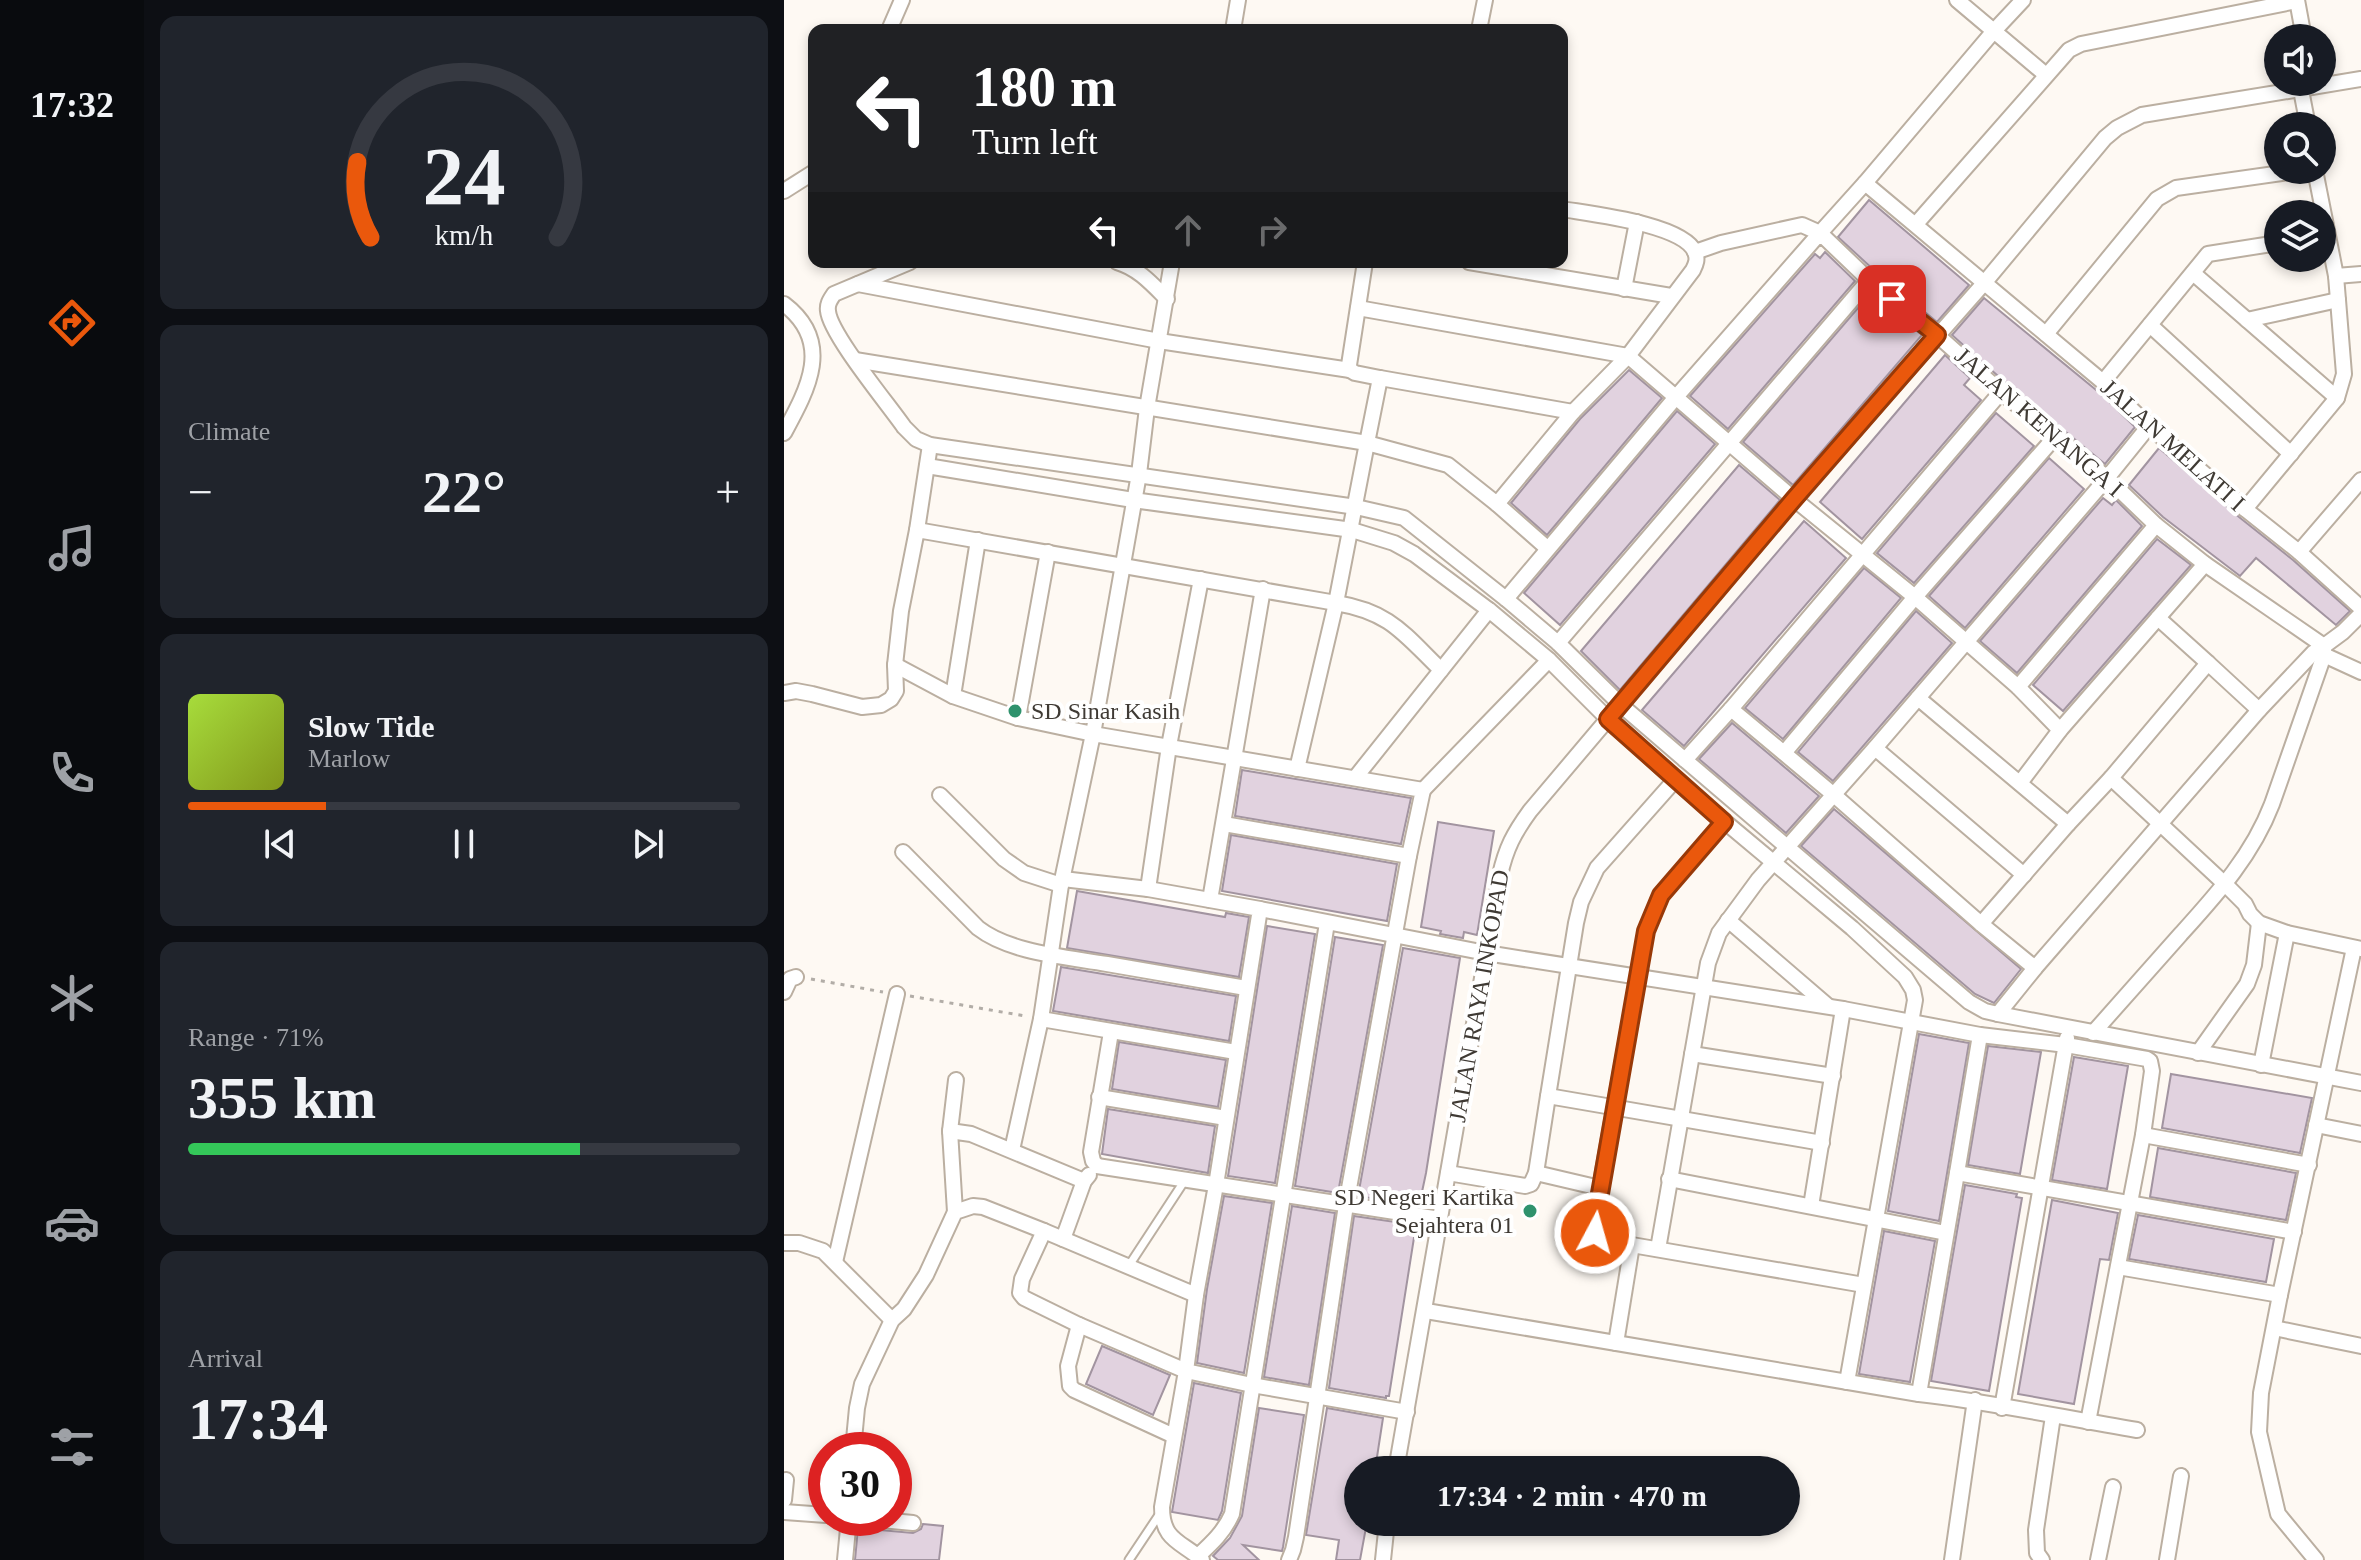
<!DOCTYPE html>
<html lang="en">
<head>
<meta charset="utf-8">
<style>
	:root { --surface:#171b24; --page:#20242c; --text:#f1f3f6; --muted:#9ea1a6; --line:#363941; --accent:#ea580c }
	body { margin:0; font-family:Georgia,serif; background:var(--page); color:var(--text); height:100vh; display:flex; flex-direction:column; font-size:30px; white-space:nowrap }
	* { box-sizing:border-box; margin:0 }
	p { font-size:26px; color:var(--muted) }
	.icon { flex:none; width:44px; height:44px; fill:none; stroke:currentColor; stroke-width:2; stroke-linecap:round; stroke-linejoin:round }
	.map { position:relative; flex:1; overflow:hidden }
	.details { display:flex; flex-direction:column; gap:16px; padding:16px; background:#0d0f14; width:640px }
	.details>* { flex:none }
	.hud { position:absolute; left:24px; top:24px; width:760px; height:244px; border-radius:16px; box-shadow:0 4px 12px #0003; background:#202124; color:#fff; overflow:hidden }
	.controls { position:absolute; left:1480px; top:24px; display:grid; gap:16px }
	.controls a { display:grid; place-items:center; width:72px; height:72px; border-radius:50%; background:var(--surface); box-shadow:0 4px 12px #0003; font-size:40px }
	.speed { position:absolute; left:24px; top:1432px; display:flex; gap:16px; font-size:40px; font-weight:700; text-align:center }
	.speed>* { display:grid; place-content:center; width:104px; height:104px; border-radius:50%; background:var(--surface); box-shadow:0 4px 12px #0003; line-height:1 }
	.speed .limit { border:12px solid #d22; background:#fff; color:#111 }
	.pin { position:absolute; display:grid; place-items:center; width:68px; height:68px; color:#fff; margin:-34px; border-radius:16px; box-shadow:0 4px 12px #0006 }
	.me { position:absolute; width:88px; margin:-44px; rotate:6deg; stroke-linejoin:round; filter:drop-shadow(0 0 6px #0008) }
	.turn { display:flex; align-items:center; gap:28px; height:168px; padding:0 32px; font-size:36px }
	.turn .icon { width:104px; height:104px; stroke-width:2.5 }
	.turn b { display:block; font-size:56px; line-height:68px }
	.lanes { display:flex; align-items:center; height:76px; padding:0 32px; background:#0003; justify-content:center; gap:40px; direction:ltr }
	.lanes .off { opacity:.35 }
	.big { font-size:60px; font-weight:800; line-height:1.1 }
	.details .card { flex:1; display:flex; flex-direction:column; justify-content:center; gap:12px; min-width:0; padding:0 28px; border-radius:16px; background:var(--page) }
	.details .dial { align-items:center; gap:0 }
	.dial svg { height:208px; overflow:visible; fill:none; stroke:var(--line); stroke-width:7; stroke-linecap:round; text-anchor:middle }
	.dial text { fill:var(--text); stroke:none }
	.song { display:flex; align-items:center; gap:24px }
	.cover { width:96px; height:96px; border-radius:12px; background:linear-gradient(135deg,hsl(80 70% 55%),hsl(70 70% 35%)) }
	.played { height:8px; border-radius:4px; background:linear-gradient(90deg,var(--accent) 25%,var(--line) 25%) }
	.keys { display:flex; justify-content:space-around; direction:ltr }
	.heat { display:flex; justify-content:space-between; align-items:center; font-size:44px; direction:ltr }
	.charge { height:12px; border-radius:6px; background:linear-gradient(90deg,#34c759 71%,var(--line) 0) }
	.trip { position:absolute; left:560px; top:1456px; width:456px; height:80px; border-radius:40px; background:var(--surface); box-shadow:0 4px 12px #0003; font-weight:800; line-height:80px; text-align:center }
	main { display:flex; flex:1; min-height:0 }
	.tab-bar { display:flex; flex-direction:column; width:144px; justify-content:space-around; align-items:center; background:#090b0e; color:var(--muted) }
	.tab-bar .icon { width:56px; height:56px }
	.tab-bar .selected { color:var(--accent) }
	.tab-bar b { font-size:36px; color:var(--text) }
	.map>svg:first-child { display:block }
	.building { fill:#e1d2df; stroke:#a294a0; stroke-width:2 }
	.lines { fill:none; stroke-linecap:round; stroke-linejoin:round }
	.service-casing { stroke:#bbafa1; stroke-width:11 }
	.minor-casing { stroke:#bbafa1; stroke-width:18 }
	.path { stroke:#b2ada7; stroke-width:3; stroke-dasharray:4 6; stroke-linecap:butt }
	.service { stroke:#fff; stroke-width:7 }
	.minor { stroke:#fff; stroke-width:14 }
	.route-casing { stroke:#983908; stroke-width:20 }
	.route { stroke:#ea580c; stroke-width:14 }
	.poi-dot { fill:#2f926d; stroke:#fff; stroke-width:3 }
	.labels { text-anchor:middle; stroke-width:8; stroke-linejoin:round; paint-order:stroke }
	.street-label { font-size:24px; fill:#3f3a34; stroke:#fff }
	.poi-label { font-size:24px; fill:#3f3a34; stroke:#fff; text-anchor:start }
</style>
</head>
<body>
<main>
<nav class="tab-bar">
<b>17:32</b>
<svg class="icon selected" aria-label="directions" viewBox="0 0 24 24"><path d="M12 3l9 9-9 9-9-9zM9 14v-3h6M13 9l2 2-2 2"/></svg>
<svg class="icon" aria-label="music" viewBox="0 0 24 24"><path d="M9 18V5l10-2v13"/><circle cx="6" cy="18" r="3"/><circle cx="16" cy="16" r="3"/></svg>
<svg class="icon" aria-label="phone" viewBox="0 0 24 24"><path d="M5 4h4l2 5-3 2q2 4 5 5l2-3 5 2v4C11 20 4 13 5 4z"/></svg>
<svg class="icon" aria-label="climate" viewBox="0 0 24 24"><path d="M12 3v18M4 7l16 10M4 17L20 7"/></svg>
<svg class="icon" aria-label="car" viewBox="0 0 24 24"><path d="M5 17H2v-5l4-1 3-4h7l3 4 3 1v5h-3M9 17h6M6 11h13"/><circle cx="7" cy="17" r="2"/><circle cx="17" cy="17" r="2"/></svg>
<svg class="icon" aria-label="filters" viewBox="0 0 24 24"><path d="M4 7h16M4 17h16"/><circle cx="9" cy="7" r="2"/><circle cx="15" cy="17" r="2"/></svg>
</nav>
<section class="details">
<div class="card dial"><svg viewBox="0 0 100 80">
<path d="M14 69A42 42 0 1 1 86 69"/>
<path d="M14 69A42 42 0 0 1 9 40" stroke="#ea580c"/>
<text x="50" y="56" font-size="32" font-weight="700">24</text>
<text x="50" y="72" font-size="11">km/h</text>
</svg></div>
<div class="card"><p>Climate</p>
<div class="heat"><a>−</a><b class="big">22°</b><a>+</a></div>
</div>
<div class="card">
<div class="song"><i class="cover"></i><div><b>Slow Tide</b><p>Marlow</p></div></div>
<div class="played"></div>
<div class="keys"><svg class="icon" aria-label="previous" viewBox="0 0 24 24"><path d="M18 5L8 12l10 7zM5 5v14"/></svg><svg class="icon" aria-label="pause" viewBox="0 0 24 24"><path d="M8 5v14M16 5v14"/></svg><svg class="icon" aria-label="next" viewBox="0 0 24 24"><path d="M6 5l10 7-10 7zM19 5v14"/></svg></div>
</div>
<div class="card"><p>Range · 71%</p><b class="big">355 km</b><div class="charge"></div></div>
<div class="card"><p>Arrival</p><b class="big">17:34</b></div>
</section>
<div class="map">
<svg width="1577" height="1560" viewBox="0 0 1577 1560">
	<rect width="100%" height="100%" fill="#fef9f3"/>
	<!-- building -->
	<g class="building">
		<path d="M1085,200l100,85 -32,37 -61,-50 -38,-35z"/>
		<path d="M1041,252l30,29 -127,148 -38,-33 125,-142 5,4z"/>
		<path d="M1086,294l52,41 -129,150 -50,-43z"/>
		<path d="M1200,298l117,96 34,33 -30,37 -98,-80 -55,-49z"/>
		<path d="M1161,355l25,23 -6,7 17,15 -119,139 -42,-37z"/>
		<path d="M845,370l33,28 -115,137 -36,-32 69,-84z"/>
		<path d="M893,411l38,33 -155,181 -36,-32z"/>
		<path d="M1212,413l38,33 -120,137 -37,-30z"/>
		<path d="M1375,448l80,69 54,43 57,51 -14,14 -80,-67 -16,18 -77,-59 -34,-32z"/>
		<path d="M1265,458l35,31 -119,139 -36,-32z"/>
		<path d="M955,465l41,35 -160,190 -39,-39z"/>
		<path d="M1319,498l9,7 4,-5 26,26 -125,147 -37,-32z"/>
		<path d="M1020,521l42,37 -162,188 -42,-36z"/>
		<path d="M1373,539l34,26 -128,146 -30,-26z"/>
		<path d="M1080,568l37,30 -118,141 -38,-31z"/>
		<path d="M1132,611l36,32 -119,138 -35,-29z"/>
		<path d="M948,723l87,73 -33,37 -87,-74z"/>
		<path d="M458,770l169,28 -10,46 -166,-28z"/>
		<path d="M1050,809l187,160 -27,34 -19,-9 -174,-148z"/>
		<path d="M654,822l56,9 -17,104 -13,-3 -1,6 -23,-4 1,-3 -20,-4z"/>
		<path d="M447,835l166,29 -10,57 -165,-30z"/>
		<path d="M293,891l148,26 1,-4 23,4 -10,60 -172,-29z"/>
		<path d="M483,926l48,8 -40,249 -47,-7z"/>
		<path d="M551,937l48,8 -45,248 -43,-7z"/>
		<path d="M619,948l57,10 -34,215 -7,33 -61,-10z"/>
		<path d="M277,967l175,29 -7,45 -176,-30z"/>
		<path d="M1135,1034l50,9 -30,178 -51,-10z"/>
		<path d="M335,1042l107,18 -8,47 -106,-18z"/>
		<path d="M1204,1046l53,6 -21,122 -52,-9z"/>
		<path d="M1290,1057l54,9 -21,123 -55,-9z"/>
		<path d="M1387,1074l141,24 -12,55 -138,-25z"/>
		<path d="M324,1109l107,17 -7,47 -106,-19z"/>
		<path d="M1374,1148l138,25 -10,47 -136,-23z"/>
		<path d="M1181,1185l52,9 -1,3 6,1 -33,193 -58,-10z"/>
		<path d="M440,1196l48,7 -28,170 -47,-10 10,-74z"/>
		<path d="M1268,1200l66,13 -9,47 -9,-1 -26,145 -56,-10z"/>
		<path d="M508,1206l43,7 -26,172 -45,-8z"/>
		<path d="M1354,1215l136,24 -8,43 -137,-23z"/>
		<path d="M570,1216l62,9 -27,171h-3v2l-57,-10z"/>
		<path d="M1100,1231l51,10 -25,141 -51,-8z"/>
		<path d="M318,1346l68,29 -17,40 -67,-31z"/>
		<path d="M410,1383l47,10 -19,118 -4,9 -46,-8z"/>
		<path d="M475,1408l45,7 -21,132 -1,4 -39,-6 16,15h-41l-5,-4 17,-18 12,-22z"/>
		<path d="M543,1408l56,10 -8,52h-17v52h9l-7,38h-24l3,-20 -33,-5z"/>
		<path d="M139,1524l20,2 -4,34h-84l3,-32 55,5 8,-4z"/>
	</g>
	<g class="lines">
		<!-- service casing -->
		<g class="service-casing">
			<g id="service">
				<path d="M344,1267l57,-87"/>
				<path d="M345,1560l32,-48"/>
			</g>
		</g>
		<!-- minor casing -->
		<g class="minor-casing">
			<g id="minor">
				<path d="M1173,0l89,75"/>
				<path d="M1239,0l-30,32 -128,151 238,199 46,44 96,83 54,43 62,56"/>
				<path d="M1513,0l7,38"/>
				<path d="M105,30l13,-30"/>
				<path d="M449,30l5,-30"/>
				<path d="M695,30l6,-30"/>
				<path d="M1517,90l7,36"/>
				<path d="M0,191l30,-19"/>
				<path d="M1132,224l153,-174 12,-6 216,-43"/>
				<path d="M911,252l26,-9 81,-18 18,8 45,-50"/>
				<path d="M126,262l-76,32c-4,6 -7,10 -6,17 2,23 60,93 76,116l12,12 14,6 426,62 48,11 102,81 52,44 63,62 64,55 284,242 16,9 13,3 363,69"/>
				<path d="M333,262c21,6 35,22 50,37"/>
				<path d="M685,262l202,34"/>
				<path d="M1409,273l144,125"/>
				<path d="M1552,276l25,-2"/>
				<path d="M74,284l301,57 191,29"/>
				<path d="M840,289l13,-67"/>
				<path d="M0,304c50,38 24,85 0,129"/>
				<path d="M574,308l270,48 166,143 121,98 103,90 42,43"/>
				<path d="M1463,320l91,-20"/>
				<path d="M1366,325l141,129"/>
				<path d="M1262,334l111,-135 19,-11 127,-18"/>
				<path d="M71,360l512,83 13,-65 -25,-5 -5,-3 -1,-5 16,-103"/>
				<path d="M596,378l193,34"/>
				<path d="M1319,382l105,-128 70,-11"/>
				<path d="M143,466l206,34 219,30 42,13 20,11 75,56 60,50 59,59 67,61 177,148 53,49 8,13 2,10 -68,382"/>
				<path d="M713,504l50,44"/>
				<path d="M1461,509l92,-111 7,-24 -6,-74 -2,-24 -21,-106"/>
				<path d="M133,530l13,-85"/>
				<path d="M1515,552l62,-72"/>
				<path d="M722,599l170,-202 144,-164 49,47 68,55 64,57 106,86 49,47 49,39 119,82 -11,7 -54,57 -224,258 -37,46"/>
				<path d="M1374,618l50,45"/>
				<path d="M774,643l311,-363"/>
				<path d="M1540,655l37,17"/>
				<path d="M111,665l58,31 65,22 75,16 46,-260 8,-66 25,-146"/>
				<path d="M657,670c-38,-37 -51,-58 -105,-67l31,-160 81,22 49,39 76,-92 55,-56 65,-86c3,-6 5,-11 2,-18 -12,-28 -104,-38 -133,-43"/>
				<path d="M1234,687l138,-162"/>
				<path d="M0,693l12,-2 16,3 50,13 19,-2 10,-6 5,-8 -1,-26 6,-54 16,-81 419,73 -39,166"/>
				<path d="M169,696l25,-156"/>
				<path d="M1134,698l150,126 43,-46 97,-115 51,47"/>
				<path d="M947,709l103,86 147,129 54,44"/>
				<path d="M234,718l30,-166"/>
				<path d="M1091,748l149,127"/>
				<path d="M1000,753l131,-156 140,-160"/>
				<path d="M901,760l46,-51 270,-317"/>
				<path d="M571,778l134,-168"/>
				<path d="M1327,778l115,107 19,19 5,10 9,9 28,10 74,16"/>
				<path d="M1236,783l40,-53 145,-166"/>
				<path d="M639,790l126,-130"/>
				<path d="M156,795l64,64 20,14 37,12"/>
				<path d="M940,822l-63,73 -15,36 -46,257 -5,45 5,5 32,7 232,40"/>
				<path d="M440,824l185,32"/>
				<path d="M119,852l75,76c32,25 89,29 129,36 46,8 93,16 139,24"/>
				<path d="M279,879l85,10 112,20 -44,276 -20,110 -10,76 66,14 155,27"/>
				<path d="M364,889l21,-143 32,-167"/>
				<path d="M426,900l53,-311"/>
				<path d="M476,909l226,44 357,56 137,26 86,10 81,14 3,2 2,10 -9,64 -55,287"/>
				<path d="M944,920l100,86"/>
				<path d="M1197,924l87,-100"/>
				<path d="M0,992l6,-13 6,-2"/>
				<path d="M257,1019l195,33"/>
				<path d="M1309,1033c29,-33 58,-65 87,-98 37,-41 72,-79 92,-131l52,-149v-9l19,-14 18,-18"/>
				<path d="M1414,1053l49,-69 7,-19 5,-42"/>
				<path d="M908,1054l141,22"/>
				<path d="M1477,1065l26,-132"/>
				<path d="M764,1096l28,-173 5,-21 16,-34 78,-88"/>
				<path d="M315,1097l127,21"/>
				<path d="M1532,1125l45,9"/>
				<path d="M166,1131l6,-51"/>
				<path d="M1359,1135l166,30"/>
				<path d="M228,1150l29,-131 20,-134 32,-151 330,56 -14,66 -63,349 -50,332 -3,13 -4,10"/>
				<path d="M313,1166l343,53"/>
				<path d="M313,1166l-4,-5 -2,-9 20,-120"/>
				<path d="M664,1173l77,13 6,-2 5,-11 12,-77 274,47"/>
				<path d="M752,1173l64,15"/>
				<path d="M1173,1173l23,-138"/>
				<path d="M885,1179l277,54"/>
				<path d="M1027,1206l32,-197"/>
				<path d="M171,1212l-5,-81 21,3 113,47"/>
				<path d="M260,1231l152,64"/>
				<path d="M279,1239l21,-58 5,-6"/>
				<path d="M0,1243h15l24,8 69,69"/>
				<path d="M874,1249l50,-286 11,-30 39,-53 117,-132 232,-270 42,-52"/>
				<path d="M51,1262l62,-268"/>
				<path d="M1334,1267l162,28 74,-347"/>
				<path d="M1496,1295l-19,98 -2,39 19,82 38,46"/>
				<path d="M642,1311l493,83c73,8 145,24 218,36"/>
				<path d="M295,1325l-11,41 2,20 4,4 100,46"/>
				<path d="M1490,1328l87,18"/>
				<path d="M832,1343l16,-98"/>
				<path d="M1135,1394l38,-221 337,59"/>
				<path d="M1218,1408l65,-370"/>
				<path d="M69,1450l4,-42 5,-24 30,-64 12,-11 22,-34 29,-63 18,-6 10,1 61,24 -22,48 -2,14 4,5 55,27 107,46 -24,136c0,34 19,34 40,53"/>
				<path d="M612,1470l104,-595c6,-27 14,-42 30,-64l264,-312 191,-217 120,-144 12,-10 25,-13 219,-36"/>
				<path d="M0,1500l2,-20"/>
				<path d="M0,1512l42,3"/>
				<path d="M76,1518l53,5"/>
				<path d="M414,1556c14,-13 26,-24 34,-42l95,-591"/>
				<path d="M61,1560l4,-42"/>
				<path d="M599,1560l4,-38"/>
				<path d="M1168,1560l23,-160"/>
				<path d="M1258,1560l-5,-7 -1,-23 17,-114"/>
				<path d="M1314,1560l15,-73"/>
				<path d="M1383,1560l14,-84"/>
			</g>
		</g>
		<!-- path -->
		<g class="path">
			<path d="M27,979l72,13"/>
			<path d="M126,996l115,20"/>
		</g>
		<!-- service -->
		<use href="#service" class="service"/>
		<!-- minor -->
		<use href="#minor" class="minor"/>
	</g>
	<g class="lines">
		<!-- route casing -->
		<g class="route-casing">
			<path id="route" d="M811,1233v-11l51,-291 15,-36 63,-73 -116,-103 186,-220 143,-164 -45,-36"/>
		</g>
		<!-- route -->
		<use href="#route" class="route"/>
	</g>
	<!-- markers -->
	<g class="poi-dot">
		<circle cx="231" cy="711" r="8"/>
		<circle cx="746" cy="1211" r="8"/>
	</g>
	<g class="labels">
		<!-- street labels -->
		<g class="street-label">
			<text transform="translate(1255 422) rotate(41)" y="8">JALAN KENANGA I</text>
			<text transform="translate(1389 445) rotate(42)" y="8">JALAN MELATI I</text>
			<text transform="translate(695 996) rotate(-80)" y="8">JALAN RAYA INKOPAD</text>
		</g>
		<!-- poi labels -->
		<g class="poi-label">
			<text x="247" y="719">SD Sinar Kasih</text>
			<text x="730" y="1205" text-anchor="end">SD Negeri Kartika<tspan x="730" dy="28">Sejahtera 01</tspan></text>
		</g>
	</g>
</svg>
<div class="controls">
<a><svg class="icon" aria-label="sound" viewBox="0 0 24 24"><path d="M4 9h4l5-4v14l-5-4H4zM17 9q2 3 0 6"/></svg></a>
<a><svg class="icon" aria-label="search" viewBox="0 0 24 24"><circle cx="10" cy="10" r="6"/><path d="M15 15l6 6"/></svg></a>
<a><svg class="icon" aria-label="layers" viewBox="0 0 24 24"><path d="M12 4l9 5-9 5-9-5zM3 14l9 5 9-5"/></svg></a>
</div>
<div class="speed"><div class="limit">30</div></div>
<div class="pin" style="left:1108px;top:299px;background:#d93025"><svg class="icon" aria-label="arrive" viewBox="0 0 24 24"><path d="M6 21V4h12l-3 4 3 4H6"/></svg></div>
<svg class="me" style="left:811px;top:1233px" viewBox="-20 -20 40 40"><circle r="17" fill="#ea580c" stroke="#fff" stroke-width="3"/><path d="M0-11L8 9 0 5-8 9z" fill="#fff"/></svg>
<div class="trip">17:34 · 2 min · 470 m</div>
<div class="hud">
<div class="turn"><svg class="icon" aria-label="left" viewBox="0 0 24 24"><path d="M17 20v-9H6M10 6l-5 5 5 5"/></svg><div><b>180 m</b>Turn left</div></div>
<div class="lanes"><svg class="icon" aria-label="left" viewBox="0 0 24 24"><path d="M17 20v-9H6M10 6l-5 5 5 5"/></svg><svg class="icon off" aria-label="ahead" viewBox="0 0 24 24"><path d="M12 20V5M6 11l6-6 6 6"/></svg><svg class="icon off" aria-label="right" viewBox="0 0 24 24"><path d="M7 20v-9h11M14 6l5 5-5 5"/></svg></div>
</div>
</div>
</main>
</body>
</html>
